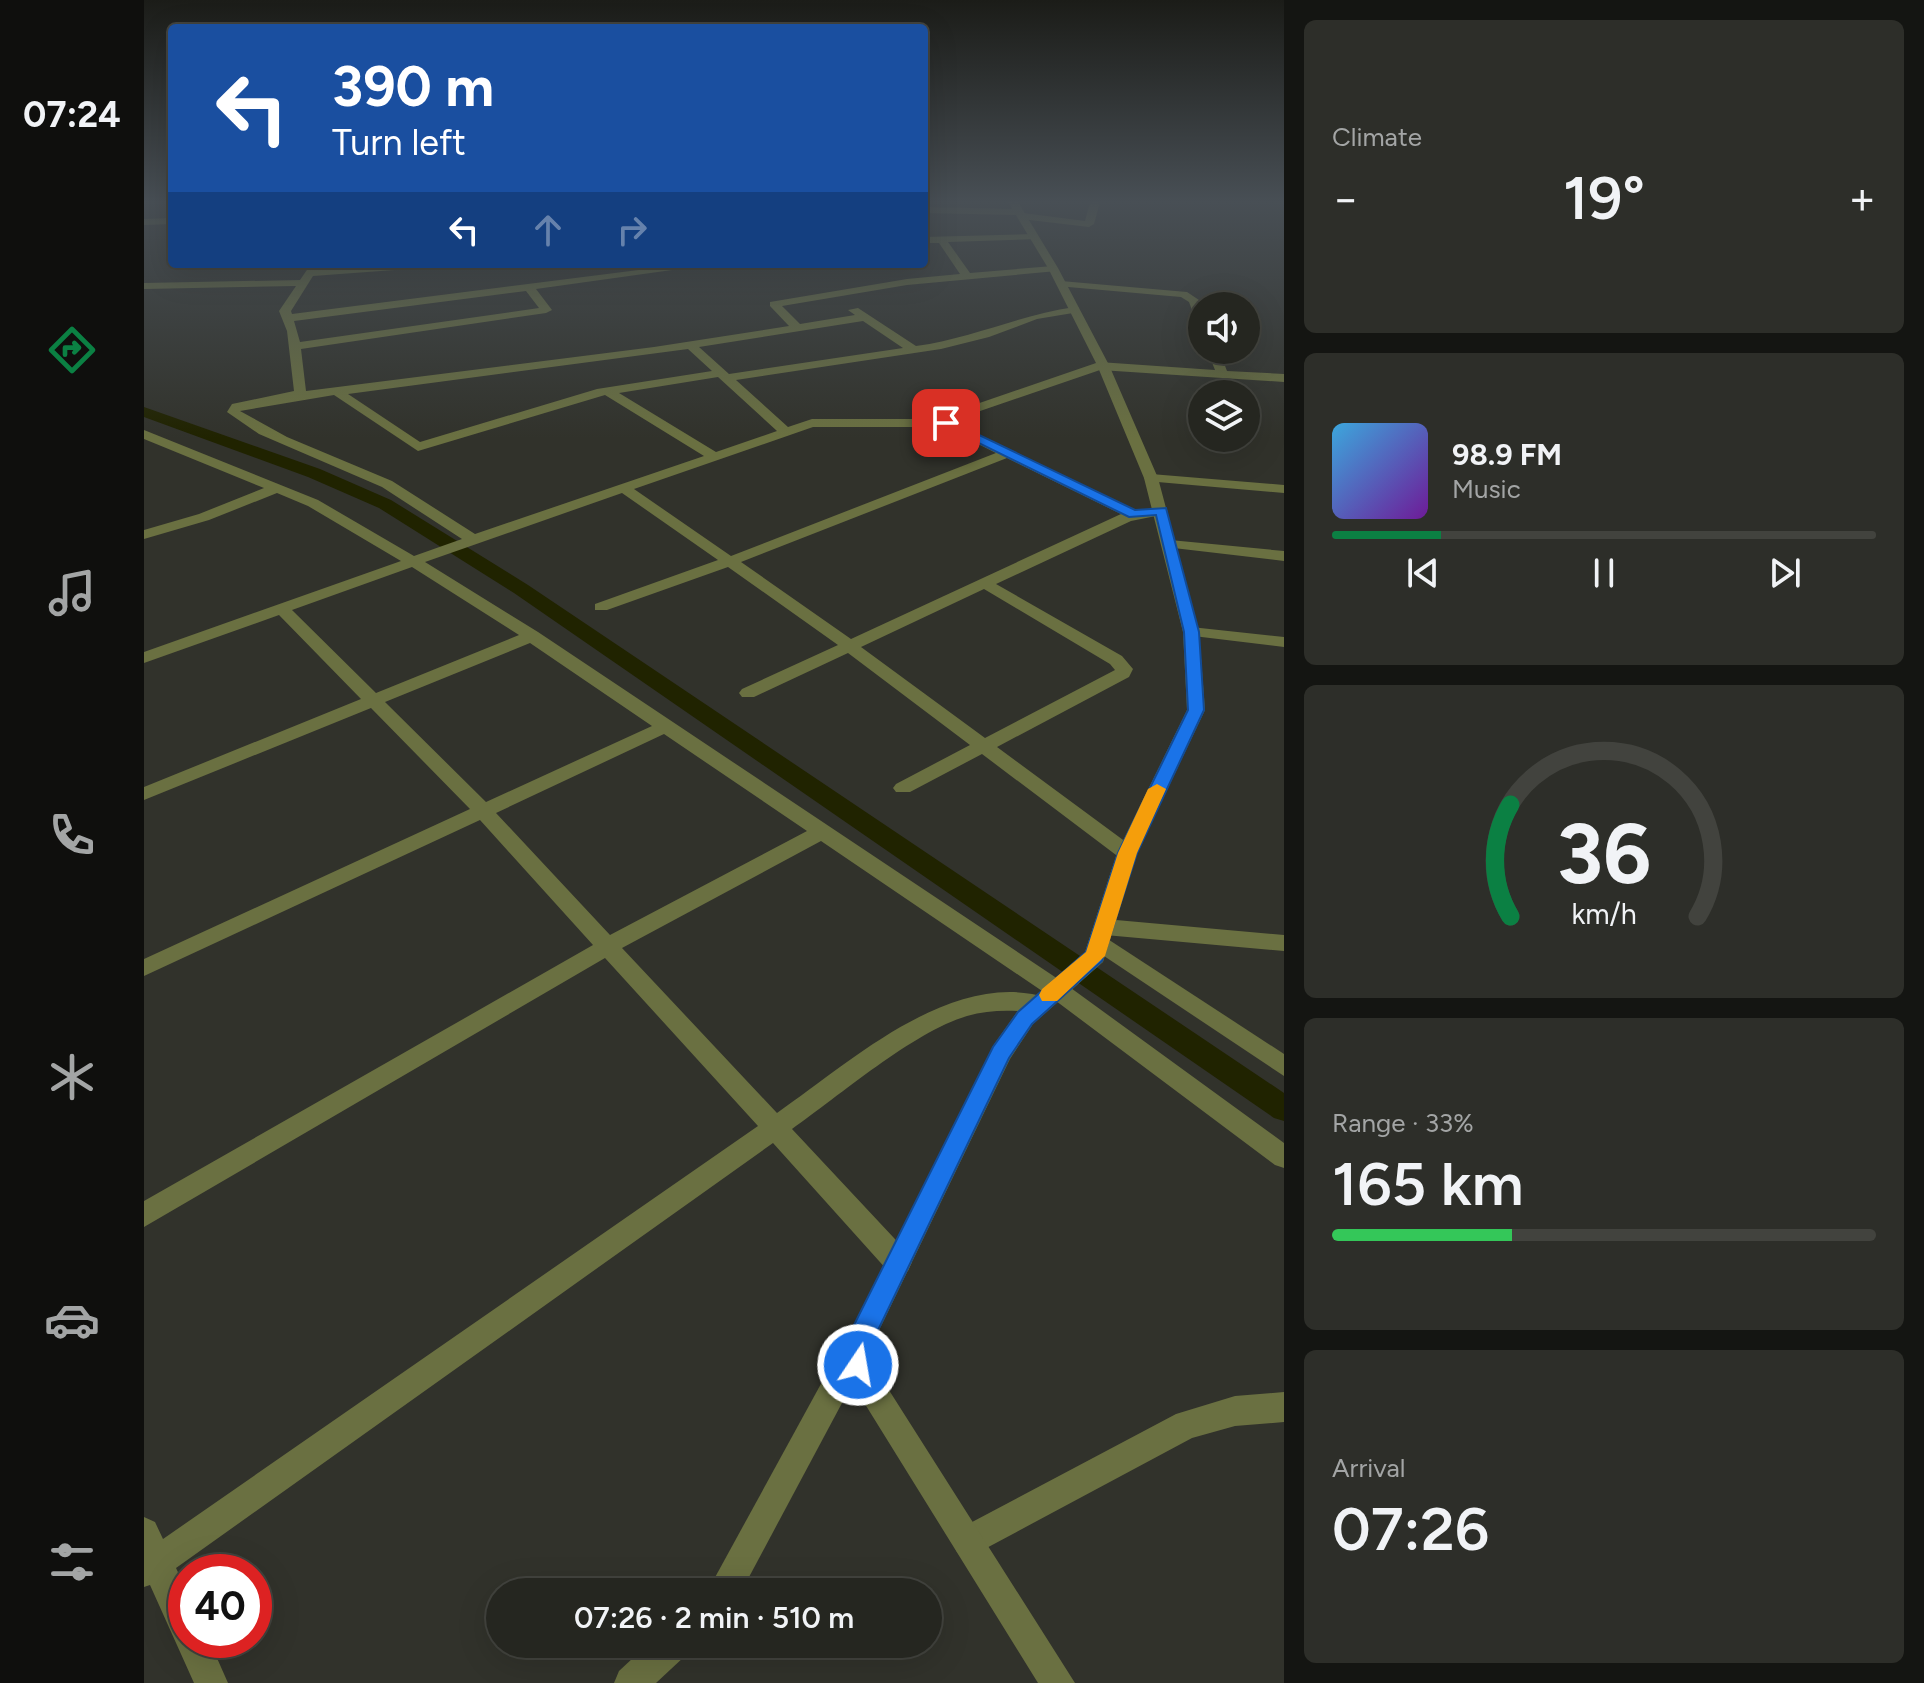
<!DOCTYPE html>
<html lang="en">
<head>
<meta charset="utf-8">
<style>
	:root { --surface:#252620; --page:#2d2e29; --text:#f1f3f6; --muted:#a3a5a5; --line:#42433e; --accent:#0b8043 }
	body { margin:0; font-family:Figtree,sans-serif; background:var(--page); color:var(--text); height:100vh; display:flex; flex-direction:column; font-size:30px; white-space:nowrap }
	* { box-sizing:border-box; margin:0 }
	p { font-size:26px; color:var(--muted) }
	.icon { flex:none; width:44px; height:44px; fill:none; stroke:currentColor; stroke-width:2; stroke-linecap:round; stroke-linejoin:round }
	.map { position:relative; flex:1; overflow:hidden }
	.side { display:flex; flex-direction:column; gap:20px; padding:20px; background:#141512; width:640px }
	.side>* { flex:none }
	.banner { position:absolute; left:24px; top:24px; width:760px; height:244px; border-radius:8px; box-shadow:0 8px 32px #0002,0 0 0 2px var(--line); background:#1a4fa0; color:#fff; overflow:hidden }
	.fabs { position:absolute; left:1044px; top:292px; display:grid; gap:16px }
	.fabs a { display:grid; place-items:center; width:72px; height:72px; border-radius:50%; background:var(--surface); box-shadow:0 8px 32px #0002,0 0 0 2px var(--line); font-size:40px }
	.speed { position:absolute; left:24px; top:1554px; display:flex; gap:16px; font-size:40px; font-weight:700; text-align:center }
	.speed>* { display:grid; place-content:center; width:104px; height:104px; border-radius:50%; background:var(--surface); box-shadow:0 8px 32px #0002,0 0 0 2px var(--line); line-height:1 }
	.speed .limit { border:12px solid #d22; background:#fff; color:#111 }
	.pin { position:absolute; display:grid; place-items:center; width:68px; height:68px; color:#fff; margin:-34px; border-radius:16px; box-shadow:0 4px 12px #0006 }
	.me { position:absolute; width:88px; margin:-44px; rotate:12deg; stroke-linejoin:round; filter:drop-shadow(0 0 6px #0008) }
	.turn { display:flex; align-items:center; gap:28px; height:168px; padding:0 32px; font-size:36px }
	.turn .icon { width:104px; height:104px; stroke-width:2.5 }
	.turn b { display:block; font-size:56px; line-height:68px }
	.lanes { display:flex; align-items:center; height:76px; padding:0 32px; background:#0003; justify-content:center; gap:40px; direction:ltr }
	.lanes .off { opacity:.35 }
	.big { font-size:60px; font-weight:600; line-height:1.1 }
	.side .card { flex:1; display:flex; flex-direction:column; justify-content:center; gap:12px; min-width:0; padding:0 28px; border-radius:12px; background:var(--page) }
	.side .dial { align-items:center; gap:0 }
	.dial svg { height:208px; overflow:visible; fill:none; stroke:var(--line); stroke-width:7; stroke-linecap:round; text-anchor:middle }
	.dial text { fill:var(--text); stroke:none }
	.song { display:flex; align-items:center; gap:24px }
	.cover { width:96px; height:96px; border-radius:12px; background:linear-gradient(135deg,hsl(200 70% 55%),hsl(280 70% 35%)) }
	.played { height:8px; border-radius:4px; background:linear-gradient(90deg,var(--accent) 20%,var(--line) 20%) }
	.keys { display:flex; justify-content:space-around; direction:ltr }
	.heat { display:flex; justify-content:space-between; align-items:center; font-size:44px; direction:ltr }
	.charge { height:12px; border-radius:6px; background:linear-gradient(90deg,#34c759 33%,var(--line) 0) }
	.trip { position:absolute; left:342px; top:1578px; width:456px; height:80px; border-radius:40px; background:var(--surface); box-shadow:0 8px 32px #0002,0 0 0 2px var(--line); font-weight:600; line-height:80px; text-align:center }
	main { display:flex; flex:1; min-height:0 }
	.menu { display:flex; flex-direction:column; width:144px; justify-content:space-around; align-items:center; background:#0f0f0d; color:var(--muted) }
	.menu .icon { width:56px; height:56px }
	.menu .on { color:var(--accent) }
	.menu b { font-size:36px; color:var(--text) }
	.map>svg:first-child { display:block }
	.lines { fill:none; stroke-linecap:round; stroke-linejoin:round }
	.canal { fill:#202300; fill-rule:evenodd }
	.minor { fill:#6a7041; fill-rule:evenodd }
	.tertiary { fill:#6a7041; fill-rule:evenodd }
	.route { fill:#1a73e8; stroke:#114b97; stroke-width:2 }
	.slow { fill:#f59e0b }
</style>
</head>
<body>
<main>
<nav class="menu">
<b>07:24</b>
<svg class="icon on" aria-label="directions" viewBox="0 0 24 24"><path d="M12 3l9 9-9 9-9-9zM9 14v-3h6M13 9l2 2-2 2"/></svg>
<svg class="icon" aria-label="music" viewBox="0 0 24 24"><path d="M9 18V5l10-2v13"/><circle cx="6" cy="18" r="3"/><circle cx="16" cy="16" r="3"/></svg>
<svg class="icon" aria-label="phone" viewBox="0 0 24 24"><path d="M5 4h4l2 5-3 2q2 4 5 5l2-3 5 2v4C11 20 4 13 5 4z"/></svg>
<svg class="icon" aria-label="climate" viewBox="0 0 24 24"><path d="M12 3v18M4 7l16 10M4 17L20 7"/></svg>
<svg class="icon" aria-label="car" viewBox="0 0 24 24"><path d="M5 17H2v-5l4-1 3-4h7l3 4 3 1v5h-3M9 17h6M6 11h13"/><circle cx="7" cy="17" r="2"/><circle cx="17" cy="17" r="2"/></svg>
<svg class="icon" aria-label="filters" viewBox="0 0 24 24"><path d="M4 7h16M4 17h16"/><circle cx="9" cy="7" r="2"/><circle cx="15" cy="17" r="2"/></svg>
</nav>
<div class="map">
<svg width="1140" height="1683" viewBox="0 0 1140 1683">
	<rect width="100%" height="100%" fill="#31322b"/>
	<g class="lines">
		<!-- canal -->
		<path class="canal" d="M0,407l176,62 71,31 137,85 756,508v28l-10,-3 -760,-525 -135,-85 -71,-31 -164,-60z"/>
		<!-- minor -->
		<g class="minor">
			<path d="M946,202h10l-6,22 -5,3 -68,-8 -4,-4 -93,-2v-6l95,2 4,4 62,8z"/>
			<path d="M28,218v6l-28,1v-6z"/>
			<path d="M890,234l3,5 -89,3 22,31 83,-7 4,1v4l-150,14 -125,21 18,18 55,-9 -7,-5 10,-2 58,38c57,-8 103,-31 159,-39l4,1v4l-42,7 -48,18 -48,12 -205,31 52,47 24,-8h121l166,-57 116,8 -8,-20h12l8,21 57,3v8l-184,-12 -149,51 186,90 24,-4 7,4 -2,3 -35,7 -135,63 126,72 11,13 -4,8 -132,70 137,101 3,5 -3,5h-14l-138,-104 -72,38h-14l-3,-4 3,-4 74,-39 -122,-92 -94,44h-12l-3,-4 3,-4 96,-44 -110,-78 -121,43h-12v-6l123,-44 -96,-67 -197,69 113,70 526,351 220,160v25l-9,-3 -227,-170 -227,-154 -199,107 155,165c72,-50 176,-146 271,-115l3,6 -3,6 -8,3c-25,-3 -49,-4 -73,3 -54,16 -128,80 -175,113l116,124 4,9 -4,9 -10,4 -10,-4 -115,-128 -597,425 10,21v51h23l19,43h-34l-44,-98 -6,2v-70l11,5 8,17 595,-413 -153,-168 -461,269v-26l449,-256 -113,-125 -336,156v-17l326,-150 -99,-101 -227,92v-13l217,-88 -82,-84 -135,48v-11l257,-91 -93,-55 -31,-13 -68,27 -65,19v-9l55,-16 65,-26 -120,-49v-9l174,70 96,56 48,-17 -80,-52 -123,-53 -32,-22 5,-8 62,-13 -7,-60 -8,-20 17,-25 -152,3v-6l156,-3 11,-16h10l-3,5 122,-5 -5,3 -122,9 -22,35 1,3 394,-50h29l-179,25 16,21 -6,3 -245,36 5,42 348,-44 135,-21 -19,-20v-4l137,-23 53,-5 -21,-31h-15v-6zM382,291l13,17 -239,34 -6,-21zM719,321l40,27 -174,26 -30,-27zM544,349l24,22 -115,18 -177,53 -72,-48zM574,377l59,54 -61,21 -97,-59zM190,395l84,56 187,-56 99,61 -229,78 -83,-53 -105,-44 -47,-26zM669,427h131l52,26 -265,103 -97,-67zM863,458l114,56 -270,125 -110,-77zM268,567l107,68 -143,58 -84,-83zM840,589l126,75 5,6 -130,68 -124,-91zM386,643l122,83 -166,76 -101,-100zM520,734l143,97 -197,104 -114,-122z"/>
			<path d="M917,281l126,11 12,8 3,24 -6,-3 -7,-19 -8,-5 -124,-11v-4z"/>
			<path d="M1007,474l133,11v8l-138,-12 -2,-3z"/>
			<path d="M1026,540l114,11v10l-119,-14 -2,-3z"/>
			<path d="M1047,627l93,10v10l-99,-12 -2,-3 2,-3z"/>
			<path d="M961,919l179,16v16l-179,-16 -8,-2 -3,-6 3,-6z"/>
			<path d="M956,934l184,120v22l-192,-128 -3,-6 3,-6z"/>
			<path d="M711,1336l10,4 4,10 -4,10 -124,232h-34l138,-252z"/>
			<path d="M1140,1392v30l-49,4 -43,12 -213,114 -11,5 -11,-5 -5,-11 5,-11 219,-116 59,-18z"/>
			<path d="M504,1644h42l-5,12 -29,27h-42l5,-12z"/>
		</g>
		<!-- tertiary -->
		<path class="tertiary" d="M864,202h10l40,66 51,97 49,113 41,154 6,78 -68,143 -34,109 -70,62 -23,35 -141,292 11,25 195,307h-37l-178,-287 -16,-31 -3,-15 152,-304 24,-34 68,-60 32,-99 70,-143 -4,-78 -39,-154 -47,-113 -49,-97z"/>
	</g>
	<!-- sky -->
	<linearGradient id="sky" x2="0" y2="1"><stop stop-color="#1b1c18"/><stop offset="0.46" stop-color="#484f55"/><stop offset="1" stop-color="#484f55" stop-opacity="0"/></linearGradient>
	<rect width="1140" height="438" fill="url(#sky)"/>
	<!-- route -->
	<path class="route" d="M798,421h8l185,89 31,-2 33,124 5,78 -67,143 -35,108 -70,63 -23,34 -141,293 3,14 -4,9 -9,4 -10,-4c-5,-12 -7,-21 -2,-33l147,-294 25,-35 68,-60 32,-99 70,-143 -4,-78 -28,-117 -27,2 -187,-92z"/>
	<!-- slow -->
	<path class="slow" d="M1013,784l9,5 -29,64 -32,103 -48,45h-15l-3,-6 3,-6 44,-37 32,-99 30,-64z"/>
</svg>
<div class="fabs">
<a><svg class="icon" aria-label="sound" viewBox="0 0 24 24"><path d="M4 9h4l5-4v14l-5-4H4zM17 9q2 3 0 6"/></svg></a>
<a><svg class="icon" aria-label="layers" viewBox="0 0 24 24"><path d="M12 4l9 5-9 5-9-5zM3 14l9 5 9-5"/></svg></a>
</div>
<div class="speed"><div class="limit">40</div></div>
<div class="pin" style="left:802px;top:423px;background:#d93025"><svg class="icon" aria-label="arrive" viewBox="0 0 24 24"><path d="M6 21V4h12l-3 4 3 4H6"/></svg></div>
<svg class="me" style="left:714px;top:1365px" viewBox="-20 -20 40 40"><circle r="17" fill="#1a73e8" stroke="#fff" stroke-width="3"/><path d="M0-11L8 9 0 5-8 9z" fill="#fff"/></svg>
<div class="trip">07:26 · 2 min · 510 m</div>
<div class="banner">
<div class="turn"><svg class="icon" aria-label="left" viewBox="0 0 24 24"><path d="M17 20v-9H6M10 6l-5 5 5 5"/></svg><div><b>390 m</b>Turn left</div></div>
<div class="lanes"><svg class="icon" aria-label="left" viewBox="0 0 24 24"><path d="M17 20v-9H6M10 6l-5 5 5 5"/></svg><svg class="icon off" aria-label="ahead" viewBox="0 0 24 24"><path d="M12 20V5M6 11l6-6 6 6"/></svg><svg class="icon off" aria-label="right" viewBox="0 0 24 24"><path d="M7 20v-9h11M14 6l5 5-5 5"/></svg></div>
</div>
</div>
<section class="side">
<div class="card"><p>Climate</p>
<div class="heat"><a>−</a><b class="big">19°</b><a>+</a></div>
</div>
<div class="card">
<div class="song"><i class="cover"></i><div><b>98.9 FM</b><p>Music</p></div></div>
<div class="played"></div>
<div class="keys"><svg class="icon" aria-label="previous" viewBox="0 0 24 24"><path d="M18 5L8 12l10 7zM5 5v14"/></svg><svg class="icon" aria-label="pause" viewBox="0 0 24 24"><path d="M8 5v14M16 5v14"/></svg><svg class="icon" aria-label="next" viewBox="0 0 24 24"><path d="M6 5l10 7-10 7zM19 5v14"/></svg></div>
</div>
<div class="card dial"><svg viewBox="0 0 100 80">
<path d="M14 69A42 42 0 1 1 86 69"/>
<path d="M14 69A42 42 0 0 1 14 26" stroke="#0b8043"/>
<text x="50" y="56" font-size="32" font-weight="700">36</text>
<text x="50" y="72" font-size="11">km/h</text>
</svg></div>
<div class="card"><p>Range · 33%</p><b class="big">165 km</b><div class="charge"></div></div>
<div class="card"><p>Arrival</p><b class="big">07:26</b></div>
</section>
</main>
</body>
</html>
